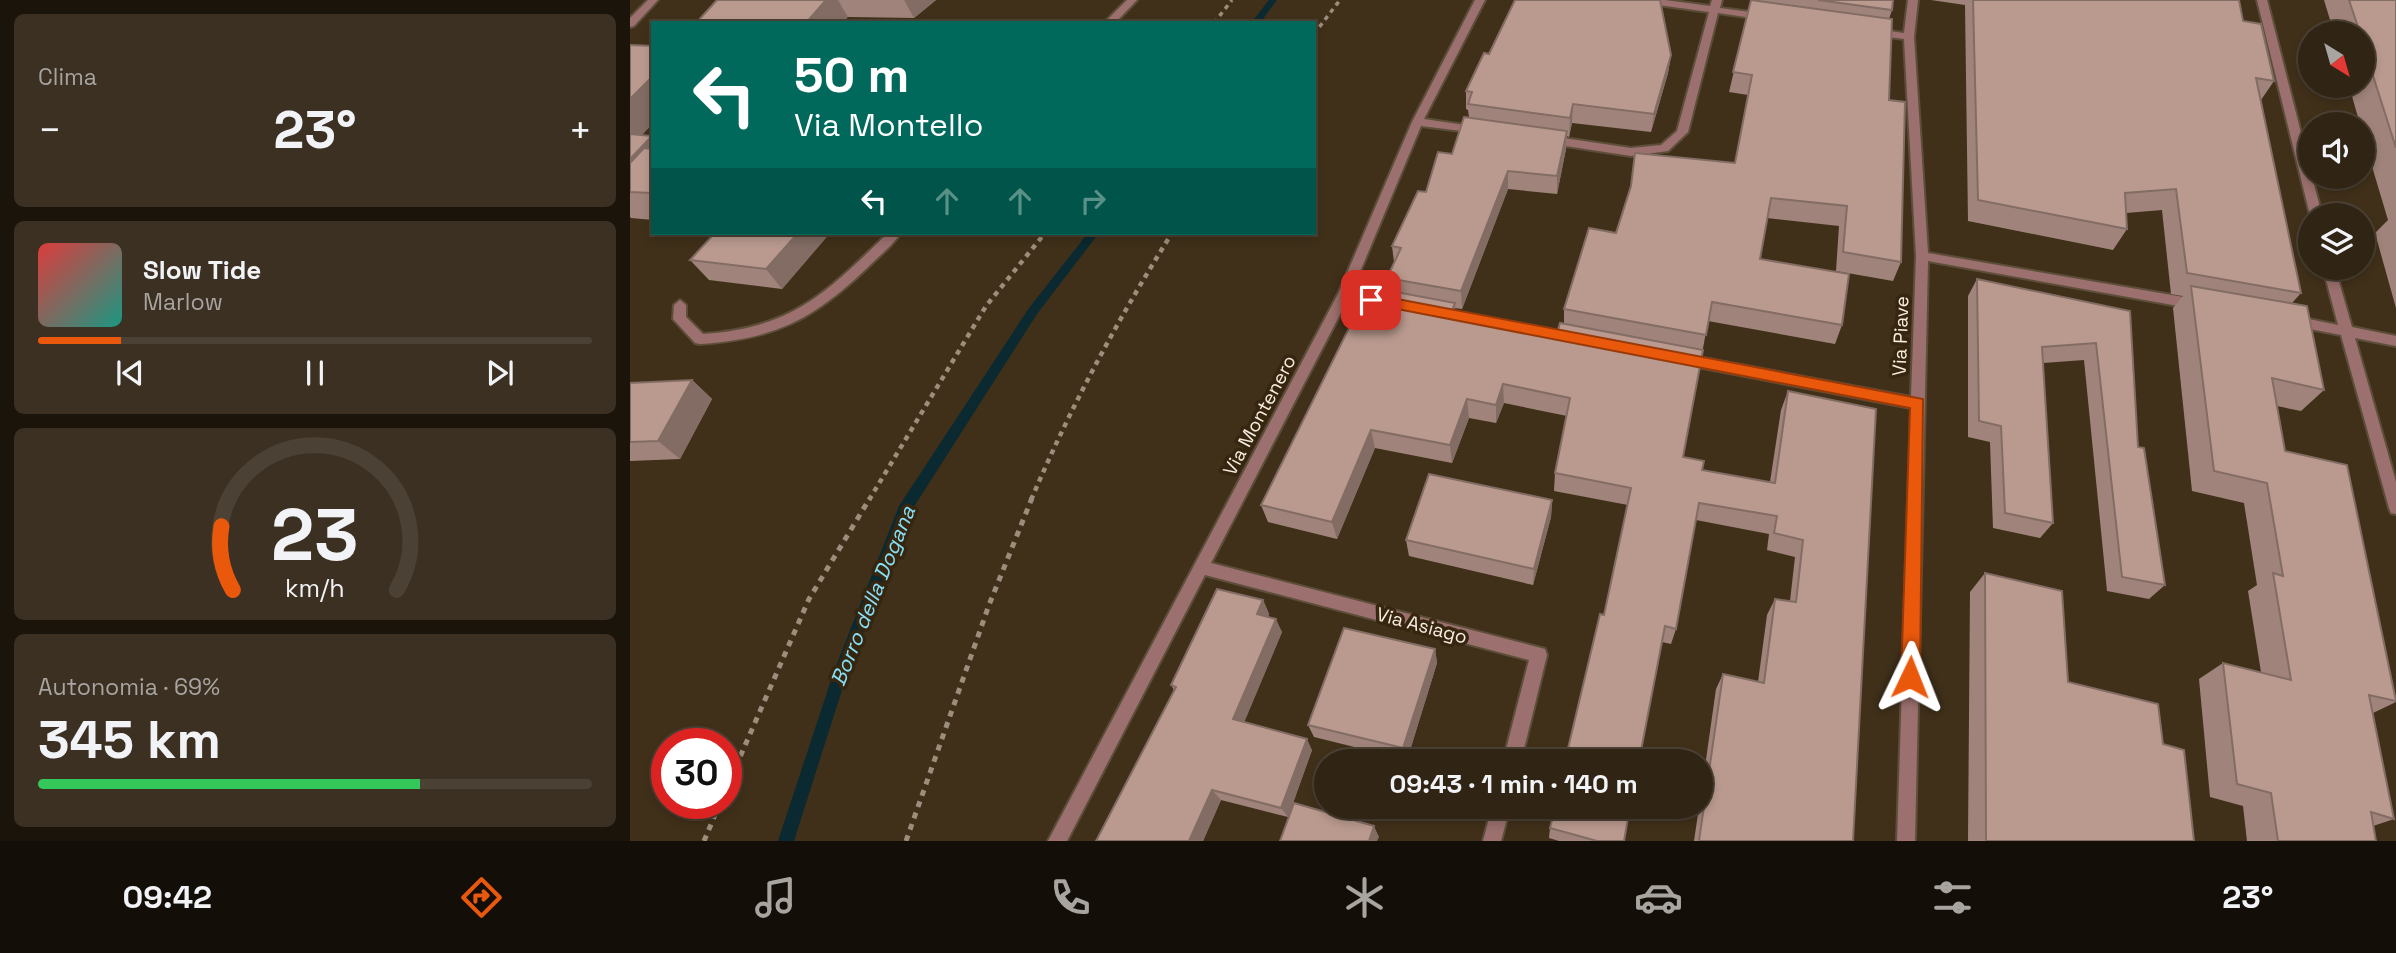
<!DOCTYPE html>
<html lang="it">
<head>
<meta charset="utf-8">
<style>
	:root { --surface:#302414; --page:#3c3022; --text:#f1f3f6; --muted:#a8a4a0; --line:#4b4134; --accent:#ea580c }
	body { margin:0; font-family:"Space Grotesk",sans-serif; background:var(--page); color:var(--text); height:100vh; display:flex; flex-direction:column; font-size:26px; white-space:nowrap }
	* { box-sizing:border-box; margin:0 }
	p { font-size:23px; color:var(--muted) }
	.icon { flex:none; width:38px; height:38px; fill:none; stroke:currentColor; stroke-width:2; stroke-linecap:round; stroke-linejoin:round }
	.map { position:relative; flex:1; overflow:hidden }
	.panel { display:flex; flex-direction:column; gap:14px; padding:14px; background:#1a140b; width:630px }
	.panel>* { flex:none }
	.guide { position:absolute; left:21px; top:21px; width:665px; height:214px; border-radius:0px; box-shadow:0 4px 10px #0003,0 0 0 2px var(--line); background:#00695c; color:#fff; overflow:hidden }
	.needle { width:46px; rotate:143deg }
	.buttons { position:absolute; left:1668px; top:21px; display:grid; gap:14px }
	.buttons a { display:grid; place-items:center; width:77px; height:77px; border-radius:50%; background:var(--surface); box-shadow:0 4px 10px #0003,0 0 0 2px var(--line); font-size:35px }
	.speed { position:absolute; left:21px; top:728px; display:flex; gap:14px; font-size:35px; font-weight:700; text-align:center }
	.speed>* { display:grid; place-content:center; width:91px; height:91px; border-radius:50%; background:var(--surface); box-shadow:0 4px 10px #0003,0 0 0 2px var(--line); line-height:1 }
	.speed .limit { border:10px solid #d22; background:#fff; color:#111 }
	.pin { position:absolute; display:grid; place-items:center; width:60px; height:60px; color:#fff; margin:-30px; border-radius:14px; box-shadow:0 4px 10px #0006 }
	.me { position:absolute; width:77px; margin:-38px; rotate:2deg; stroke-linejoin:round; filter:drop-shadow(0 0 5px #0008) }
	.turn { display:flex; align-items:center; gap:24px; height:147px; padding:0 28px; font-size:32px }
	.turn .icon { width:91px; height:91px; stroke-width:2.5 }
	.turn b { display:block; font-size:49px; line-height:60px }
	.lanes { display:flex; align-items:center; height:66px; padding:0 28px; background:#0003; justify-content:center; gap:35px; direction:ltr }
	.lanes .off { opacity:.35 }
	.big { font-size:52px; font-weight:700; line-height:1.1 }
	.panel .card { flex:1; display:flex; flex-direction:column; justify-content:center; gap:10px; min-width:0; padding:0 24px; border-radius:10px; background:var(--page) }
	.panel .dial { align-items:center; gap:0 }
	.dial svg { height:182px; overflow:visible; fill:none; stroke:var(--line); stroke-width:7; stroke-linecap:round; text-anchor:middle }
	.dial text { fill:var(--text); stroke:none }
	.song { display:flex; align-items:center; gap:21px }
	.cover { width:84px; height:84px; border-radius:10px; background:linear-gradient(135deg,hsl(0 70% 55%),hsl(170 70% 35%)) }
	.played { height:7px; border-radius:4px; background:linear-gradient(90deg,var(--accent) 15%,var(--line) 15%) }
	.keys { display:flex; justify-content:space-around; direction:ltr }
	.heat { display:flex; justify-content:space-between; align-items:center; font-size:38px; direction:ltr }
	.charge { height:10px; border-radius:5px; background:linear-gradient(90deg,#34c759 69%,var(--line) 0) }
	.trip { position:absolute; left:684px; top:749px; width:399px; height:70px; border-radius:35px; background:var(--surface); box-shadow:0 4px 10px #0003,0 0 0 2px var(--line); font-weight:700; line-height:70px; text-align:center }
	.dock { display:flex; height:112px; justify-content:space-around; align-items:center; background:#130e08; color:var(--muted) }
	.dock .icon { width:49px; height:49px }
	.dock .selected { color:var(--accent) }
	.dock b { font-size:32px; color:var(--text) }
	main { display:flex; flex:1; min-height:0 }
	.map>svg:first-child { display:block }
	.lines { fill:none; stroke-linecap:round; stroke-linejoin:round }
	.stream { fill:#0b2930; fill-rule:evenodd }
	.street-casing { stroke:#5d4e3a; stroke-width:4 }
	.path-far2 { stroke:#9c8e7d; stroke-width:3.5; stroke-dasharray:4.5 4.5; stroke-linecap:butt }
	.path-far1 { stroke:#9c8e7d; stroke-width:4.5; stroke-dasharray:5 5; stroke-linecap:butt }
	.path { stroke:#9c8e7d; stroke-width:5; stroke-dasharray:6 6; stroke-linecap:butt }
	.street { fill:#9b706e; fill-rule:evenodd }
	.wall { fill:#a0847b }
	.shaded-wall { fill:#826c64 }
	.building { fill:#ba9a8f; stroke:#826c64; stroke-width:2 }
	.route { fill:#ea580c; stroke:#983908; stroke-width:2 }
	.labels { text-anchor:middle; stroke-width:7; stroke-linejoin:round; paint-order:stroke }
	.street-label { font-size:19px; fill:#f8ede0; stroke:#362610 }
	.water-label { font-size:21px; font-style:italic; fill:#86e0f7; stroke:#362610 }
</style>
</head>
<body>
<main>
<section class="panel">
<div class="card"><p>Clima</p>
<div class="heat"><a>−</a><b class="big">23°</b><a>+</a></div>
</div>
<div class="card">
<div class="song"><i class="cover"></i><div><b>Slow Tide</b><p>Marlow</p></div></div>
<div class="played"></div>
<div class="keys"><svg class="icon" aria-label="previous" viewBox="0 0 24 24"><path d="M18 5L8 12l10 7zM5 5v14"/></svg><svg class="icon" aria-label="pause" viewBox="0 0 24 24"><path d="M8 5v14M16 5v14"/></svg><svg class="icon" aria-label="next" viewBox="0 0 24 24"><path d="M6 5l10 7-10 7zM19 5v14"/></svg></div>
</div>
<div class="card dial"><svg viewBox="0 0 100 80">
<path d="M14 69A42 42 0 1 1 86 69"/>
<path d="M14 69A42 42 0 0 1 9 41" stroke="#ea580c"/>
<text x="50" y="56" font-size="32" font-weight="700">23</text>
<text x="50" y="72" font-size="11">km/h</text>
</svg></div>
<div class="card"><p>Autonomia · 69%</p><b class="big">345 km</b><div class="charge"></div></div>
</section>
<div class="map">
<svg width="1766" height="841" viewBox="0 0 1766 841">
	<rect width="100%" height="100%" fill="#40301a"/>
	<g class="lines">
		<!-- stream -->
		<g class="stream">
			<path d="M639,0h8l-17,23h-9z"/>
			<path d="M458,233h11l-62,81 -127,199 -62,158 -54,170h-16l56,-170 65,-165 130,-198z"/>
		</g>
		<!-- street casing -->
		<g class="street-casing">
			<g id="street">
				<path d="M18,0h10l-24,26 -4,1v-9z"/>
				<path d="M497,0h10l-22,23h-11z"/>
				<path d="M845,0h10l-61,119 54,8 6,3 -6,3 -57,-7 -69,165 39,7 6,5 -6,5 -43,-9 -137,264 334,86 2,6 -26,106h-18l26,-101 -324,-85 -138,266h-19l290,-547 74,-172z"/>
				<path d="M1009,0h26l45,6 2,-6h10l-2,8 46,6 5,3 -5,3 -48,-7 -30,119 -20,19 -37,5 -85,-13v-6l4,-1 81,12 30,-3 16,-14 32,-119 -65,-9z"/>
				<path d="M1278,0h10l-4,37 14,216 267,46 6,5 -6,5 -267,-48 -13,580h-18l14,-433 -229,-44 -7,-5 7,-5 229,43 5,-141 -12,-217 -31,-4 -5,-3 5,-3 31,4z"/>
				<path d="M1627,0h10l43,168v9h2l10,38h-12z"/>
				<path d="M258,233h13c-9,13 -23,24 -34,35 -53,51 -92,71 -167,76l-5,-1 -22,-24 1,-14 6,-5 6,5v12l17,17c90,-6 123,-41 185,-101z"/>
				<path d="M1693,268h12l17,59 44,9v10l-41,-8 41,144v32l-5,-1 -2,-5 -48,-173 -47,-9 -6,-5 6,-5 44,9z"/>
				<path d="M862,807h18l-9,34h-18z"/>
			</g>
		</g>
		<!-- path-far2 -->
		<g class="path-far2">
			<path d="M584,23l18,-23"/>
			<path d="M684,34l26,-34"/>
		</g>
		<!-- path-far1 -->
		<g class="path-far1">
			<path d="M239,500l117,-194 59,-73"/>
			<path d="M401,500c40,-94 87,-181 141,-267"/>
		</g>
		<!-- path -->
		<g class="path">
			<path d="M96,789l83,-190 61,-101"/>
			<path d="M74,841l16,-38"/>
			<path d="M276,841l83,-236 43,-107"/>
		</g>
		<!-- street -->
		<use href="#street" class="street"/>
	</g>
	<!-- wall -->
	<g class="wall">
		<path d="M87,0h219l-22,18 -66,-1z"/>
		<path d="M1121,0h142l-1,10 -3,9v81l12,162 -8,19 -57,-10 3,-45 -72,-8 -7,41 82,66 -7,19 -127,-23 -25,136 19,13 68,12 11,-72 7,-19 65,450h-159l5,-34h2v-12l15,-106 7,-15 35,8 9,-67 8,-16 15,2 5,-44 -28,-7 2,-16 -73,-14 -20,109 -5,15 -9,-2 -58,-27 24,-110 -74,-14 1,-18 12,-57 -63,-13 -8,20 -27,-5 -17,45 -77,-15 -38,91 -69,-17 -7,-17 104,-185 24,-30 -2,-12 7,-16 -2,-16 34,-54 26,-38 17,-37 -1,-7 -2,-1v-18l23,-37 182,1 -3,18 -17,59 -79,-9 -3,14 -2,-1 -1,13 -9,45 -49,-5 -46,120 -7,-1 1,6 101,19 7,-9v-15l52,-76 119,-70 13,-68 -19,-3z"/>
		<path d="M1301,0h308l4,21 31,60 -13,19 40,193 -9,10 32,87 -23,21 -24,-5 8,45 111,251 -23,11 21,106 -21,7 3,15h-129l-4,-35 -33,-9 -11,-118 24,-16 38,9 -13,-81 9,-6 -13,-82 -52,-12 -19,-183 10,-12 -12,-2 -9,-84 -36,3 1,16 -14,21 -145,-29 -3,-216z"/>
		<path d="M1694,0h72v308l-21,-75 13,-13 -26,-87v-9h-2l-11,-38h13v-53h-28z"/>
		<path d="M0,45l23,78 -11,12 11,1v84l-22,-2 -1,-1z"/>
		<path d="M85,233h115l-48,56 -73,-9 -19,-20z"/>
		<path d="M1347,279l153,32 8,136 27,138 -16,14 -42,-8 -23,-231 -41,3 10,160 -13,15 -47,-10 -3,-86 -22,-5v-141z"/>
		<path d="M62,380l20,19 -32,60 -50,2v-78z"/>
		<path d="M922,500l-1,17 -18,68 -124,-29 -3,-16z"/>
		<path d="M1355,573l83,109 95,62 31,97h-226l2,-249z"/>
		<path d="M633,600l6,14 -1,3 14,15 -38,90 68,28 -24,67 -67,-17 -18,41h-107l78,-151 -3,-5z"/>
		<path d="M805,649l2,14 -30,97 -93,-23 -6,-12z"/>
		<path d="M920,828l74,13h-65l-10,-3z"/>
	</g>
	<!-- shaded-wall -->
	<g class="shaded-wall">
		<path d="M196,0h12l10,17 -5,6h-37z"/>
		<path d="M274,0h32l-22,18z"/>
		<path d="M1041,55l-3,18 -17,59 3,-18z"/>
		<path d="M23,76v47l-23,24v-48z"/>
		<path d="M943,104l-1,19 -3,14 1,-19z"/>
		<path d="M937,131l-1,18 -9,45v-18z"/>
		<path d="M22,136l1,54 -23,-6v-25z"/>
		<path d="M878,171v18l-46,120 -1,-18z"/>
		<path d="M168,233h32l-48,56 -16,-20z"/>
		<path d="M825,303l1,20 -5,-10z"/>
		<path d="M62,380l20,19 -32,60 -22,-18z"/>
		<path d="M873,384l1,19 -8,20v-18z"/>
		<path d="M837,399l2,19 -17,45 -2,-18z"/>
		<path d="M741,430l4,18 -38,91 -5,-17z"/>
		<path d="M922,500l-1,17 -18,68 1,-16z"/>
		<path d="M633,600l6,14 -6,14 -6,-14z"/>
		<path d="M646,619l6,13 -41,98 -8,-11z"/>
		<path d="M805,649l2,14 -30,97 -4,-12z"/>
		<path d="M677,739l5,11 -24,67 -7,-9z"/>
		<path d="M582,790l9,10 -18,41h-14z"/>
		<path d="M744,826l5,11 -2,4h-8z"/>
	</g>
	<!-- building -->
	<g class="building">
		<path d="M87,0h109l-20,23h-110z"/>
		<path d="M885,0h145l11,55 -17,59 -81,-10 -3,14 -102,-14 4,-12 -6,-1 18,-38 5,1z"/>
		<path d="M1121,0l141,19 -3,81 16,2 -4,160 -58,-10 4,-46 -76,-8 -11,61 89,15 -7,51 -130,-23 -6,33 -142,-26 25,-81 27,5 15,-47 4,-33 100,10 17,-88 -19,-3z"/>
		<path d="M1188,0h75l-1,10z"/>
		<path d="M1343,0h266l4,21 18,3 13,57 -18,-3 45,215 -114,-20 -11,-84 -51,4 2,36 -149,-29z"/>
		<path d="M1719,0h47v148l-34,-107v-8h-2z"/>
		<path d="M0,45l23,1v30l-23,23z"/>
		<path d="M834,117l103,14 -10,45 -49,-5 -47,120 -74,-13 14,-30 -9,-2 26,-55 8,1 12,-40 14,2z"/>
		<path d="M0,134l22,2 -22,23z"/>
		<path d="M14,148l9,1v44l-23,-1v-29z"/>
		<path d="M85,233h83l-32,36 -76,-9z"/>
		<path d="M1347,279l153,32 8,136 6,1 21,137 -43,-8 -26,-234 -54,4 11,176 -48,-10 -4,-87 -22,-5z"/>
		<path d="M1561,286l116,20 17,84 -52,-12 13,73 62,14 49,236 -27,-6 25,124 -23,-7 5,29h-98l-7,-48 -34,-9 -14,-121 68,17 -18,-107 10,3 -16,-93 -53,-12z"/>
		<path d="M750,289l75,14 -4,10 106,20 3,-10 143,27 -20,107 21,4 -2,9 73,13 13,-92 88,18 -23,432h-154l24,-167 41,9 11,-84 21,3 7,-62 -29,-7 3,-17 -78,-13 -23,126 -11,-3 -26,135h-74l35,-147 4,1 27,-127 -76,-15 15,-75 -67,-14 -7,21 -29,-6 -17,46 -79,-15 -39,92 -71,-17 93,-187 11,2z"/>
		<path d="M62,380l-34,61 -28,1v-59z"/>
		<path d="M799,474l123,26 -18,69 -128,-29z"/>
		<path d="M1355,573l77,18 6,91 90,22 5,40 21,6 10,91h-208z"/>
		<path d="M587,589l46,11 -6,14 19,5 -43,100 74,20 -26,69 -69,-18 -23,51h-93l80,-154 -5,-2z"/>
		<path d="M714,628l91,21 -32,99 -95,-23z"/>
		<path d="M664,803l80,23 -5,15h-89z"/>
		<path d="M925,807h75l-6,34h-27l-47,-13z"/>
	</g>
	<!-- route -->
	<path class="route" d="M741,294l552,105 -3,278 -3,7 -7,2 -6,-2 -3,-7 9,-269 -544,-105v-7z"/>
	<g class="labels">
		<!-- street labels -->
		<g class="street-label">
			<text transform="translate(1270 336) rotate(-88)" y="7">Via Piave</text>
			<text transform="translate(629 415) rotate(-62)" y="7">Via Montenero</text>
			<text transform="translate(792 625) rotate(15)" y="7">Via Asiago</text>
		</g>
		<!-- water labels -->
		<g class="water-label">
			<text transform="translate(243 596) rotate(-68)" y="7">Borro della Dogana</text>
		</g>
	</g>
</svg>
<div class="buttons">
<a><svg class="needle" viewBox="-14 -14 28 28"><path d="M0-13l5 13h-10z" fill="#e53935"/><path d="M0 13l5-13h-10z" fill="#a8a4a0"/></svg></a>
<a><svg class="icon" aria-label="sound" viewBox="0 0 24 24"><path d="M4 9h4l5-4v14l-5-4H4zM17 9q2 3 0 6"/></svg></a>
<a><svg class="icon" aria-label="layers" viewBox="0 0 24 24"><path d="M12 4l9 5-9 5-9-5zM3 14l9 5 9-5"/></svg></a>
</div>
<div class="speed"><div class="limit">30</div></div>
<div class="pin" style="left:741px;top:300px;background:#d93025"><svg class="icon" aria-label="arrive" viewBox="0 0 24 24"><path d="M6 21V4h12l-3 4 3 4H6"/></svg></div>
<svg class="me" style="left:1280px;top:677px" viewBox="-20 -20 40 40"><path d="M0-17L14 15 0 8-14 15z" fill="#ea580c" stroke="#fff" stroke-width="4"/></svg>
<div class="trip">09:43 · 1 min · 140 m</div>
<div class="guide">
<div class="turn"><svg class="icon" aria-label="left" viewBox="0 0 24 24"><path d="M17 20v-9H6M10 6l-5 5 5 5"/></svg><div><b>50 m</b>Via Montello</div></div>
<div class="lanes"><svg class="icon" aria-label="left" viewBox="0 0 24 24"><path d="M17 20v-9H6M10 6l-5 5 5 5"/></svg><svg class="icon off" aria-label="ahead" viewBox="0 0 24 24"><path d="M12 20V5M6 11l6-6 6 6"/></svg><svg class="icon off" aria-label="ahead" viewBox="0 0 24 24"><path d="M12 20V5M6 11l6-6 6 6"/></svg><svg class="icon off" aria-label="right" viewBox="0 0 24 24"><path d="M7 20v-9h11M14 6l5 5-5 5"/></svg></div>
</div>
</div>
</main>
<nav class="dock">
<b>09:42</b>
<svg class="icon selected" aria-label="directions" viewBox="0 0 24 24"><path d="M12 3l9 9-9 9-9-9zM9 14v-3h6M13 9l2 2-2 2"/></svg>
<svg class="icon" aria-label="music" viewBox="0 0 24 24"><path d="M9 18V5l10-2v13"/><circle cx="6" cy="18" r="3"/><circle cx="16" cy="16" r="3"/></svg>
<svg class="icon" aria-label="phone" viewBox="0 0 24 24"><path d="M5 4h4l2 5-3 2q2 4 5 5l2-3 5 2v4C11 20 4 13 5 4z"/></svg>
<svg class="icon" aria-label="climate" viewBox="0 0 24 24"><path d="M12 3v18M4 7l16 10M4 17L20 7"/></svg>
<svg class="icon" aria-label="car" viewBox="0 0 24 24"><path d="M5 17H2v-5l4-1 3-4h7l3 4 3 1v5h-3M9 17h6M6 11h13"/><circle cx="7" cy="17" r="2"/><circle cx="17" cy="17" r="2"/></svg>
<svg class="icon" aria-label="filters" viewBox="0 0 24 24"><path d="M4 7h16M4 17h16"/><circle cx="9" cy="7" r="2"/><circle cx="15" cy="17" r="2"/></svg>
<b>23°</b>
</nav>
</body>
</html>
